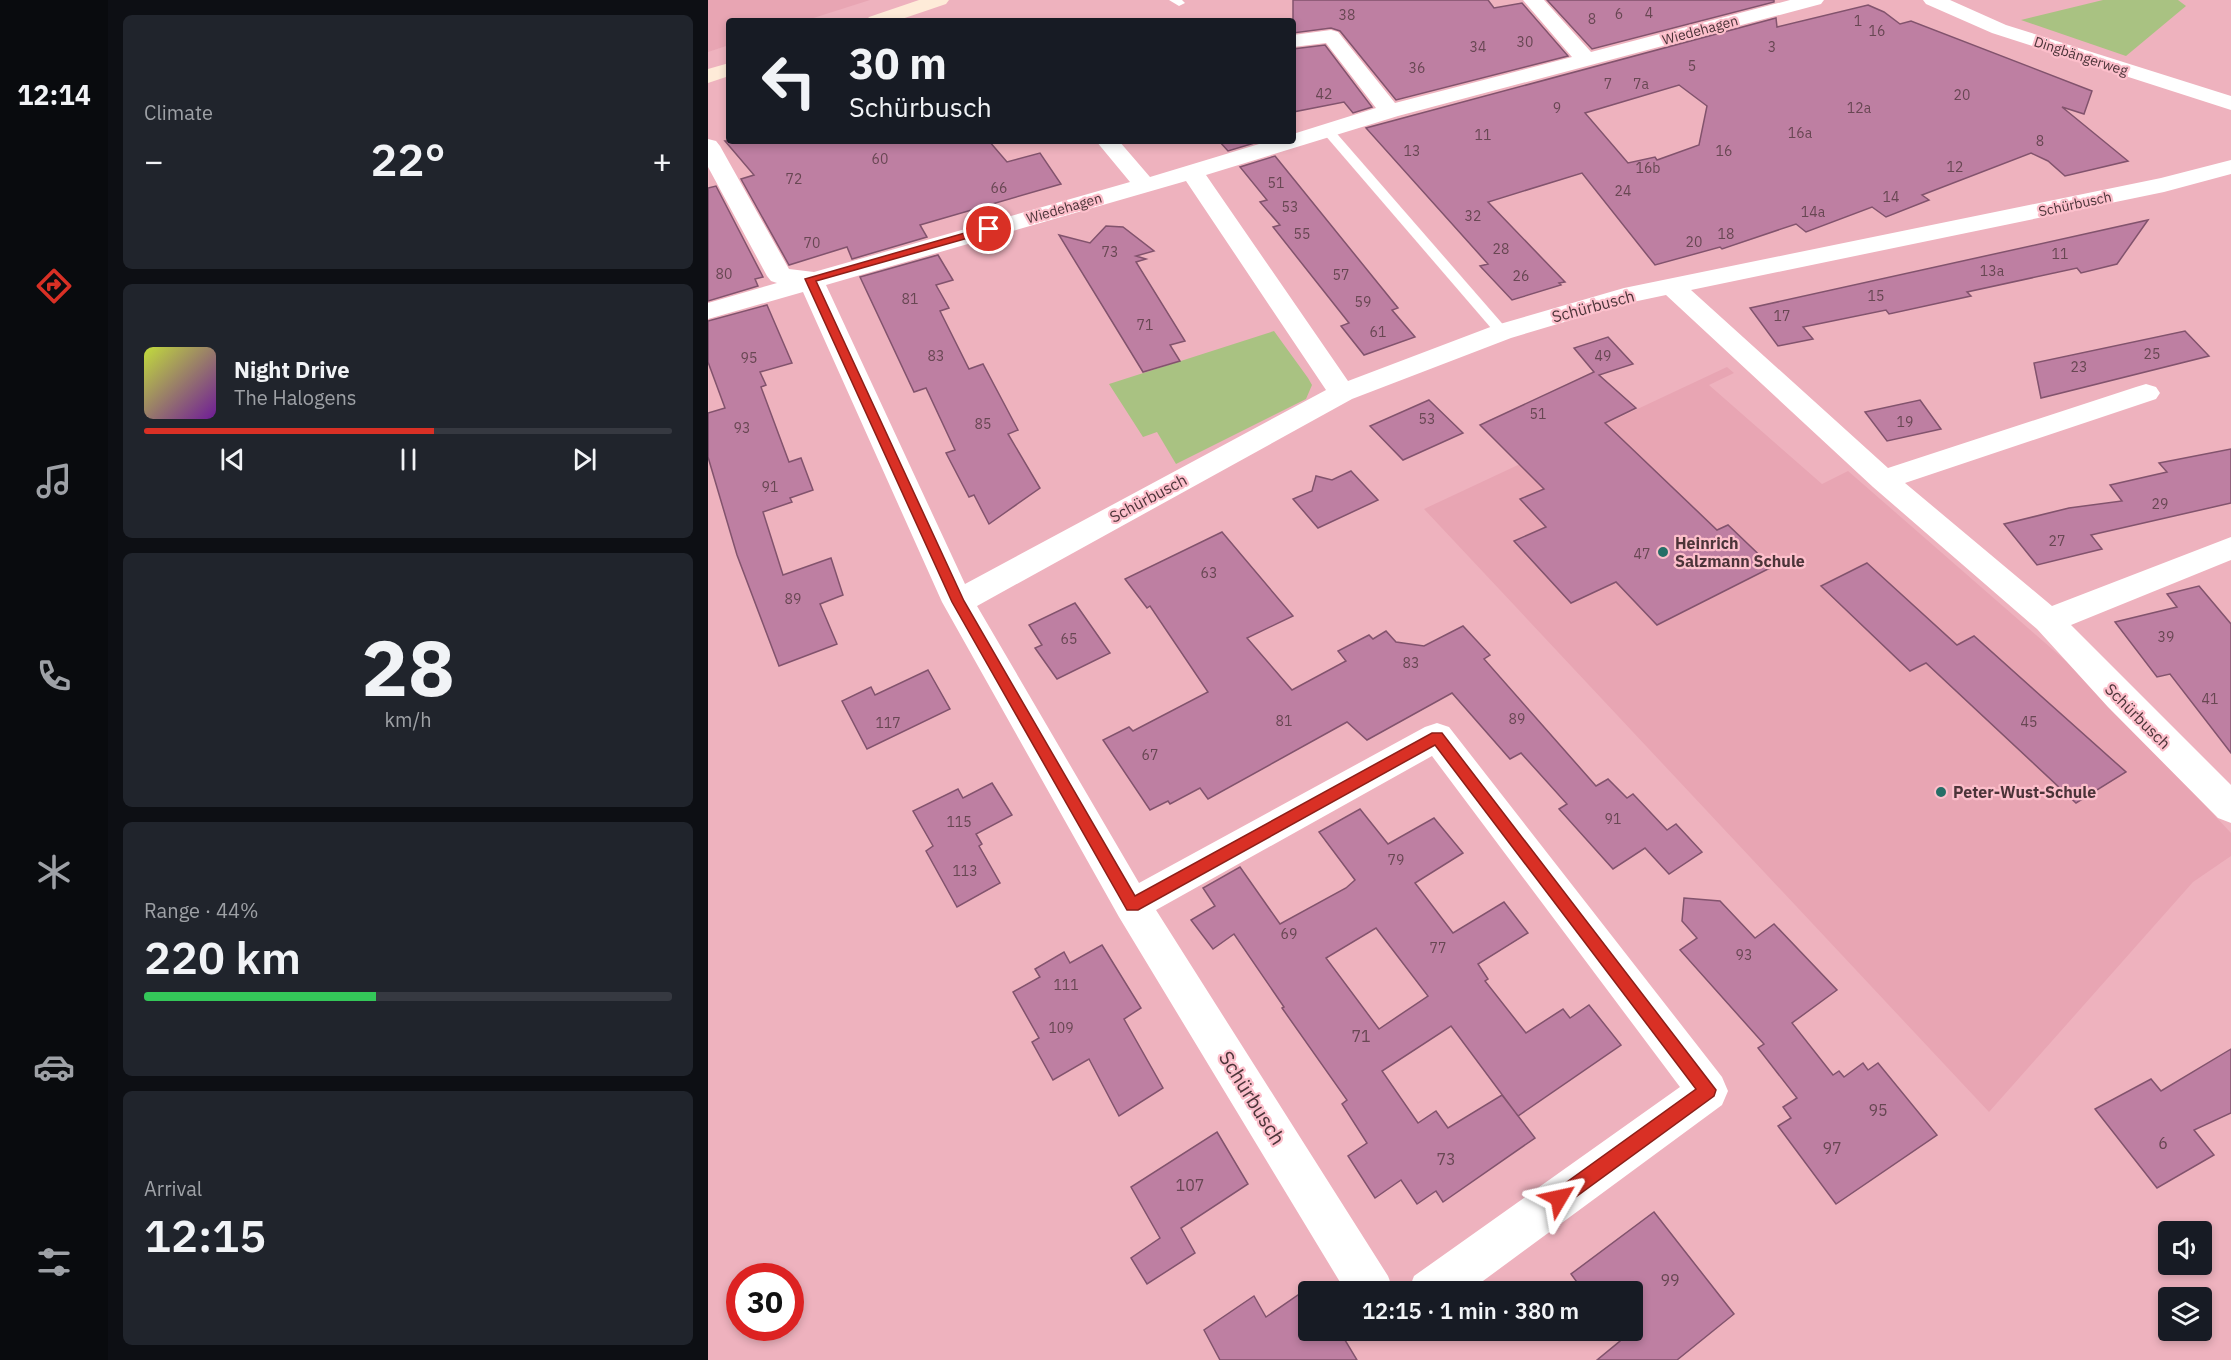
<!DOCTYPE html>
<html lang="en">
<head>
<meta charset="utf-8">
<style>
	:root { --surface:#171b24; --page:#20242c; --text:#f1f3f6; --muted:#9ea1a6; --line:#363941; --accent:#d93025 }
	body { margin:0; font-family:"IBM Plex Sans",sans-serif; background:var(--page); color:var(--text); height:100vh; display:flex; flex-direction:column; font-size:22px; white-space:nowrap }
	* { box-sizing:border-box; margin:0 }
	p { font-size:20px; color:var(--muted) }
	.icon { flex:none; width:33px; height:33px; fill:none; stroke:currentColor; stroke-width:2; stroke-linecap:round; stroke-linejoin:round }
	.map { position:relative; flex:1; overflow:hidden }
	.side { display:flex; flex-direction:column; gap:15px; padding:15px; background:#0d0f14; width:600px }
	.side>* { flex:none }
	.guide { position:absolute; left:18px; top:18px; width:570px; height:126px; border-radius:6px; box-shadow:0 3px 9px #0003; background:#171b24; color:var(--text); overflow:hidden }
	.fabs { position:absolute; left:1450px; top:1221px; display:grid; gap:12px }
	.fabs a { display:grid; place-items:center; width:54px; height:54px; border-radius:6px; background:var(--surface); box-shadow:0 3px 9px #0003; font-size:30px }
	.speed { position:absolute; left:18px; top:1263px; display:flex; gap:12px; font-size:30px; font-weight:700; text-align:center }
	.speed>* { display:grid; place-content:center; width:78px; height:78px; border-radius:50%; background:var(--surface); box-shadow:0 3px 9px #0003; line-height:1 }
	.speed .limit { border:9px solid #d22; background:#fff; color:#111 }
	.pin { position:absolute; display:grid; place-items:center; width:51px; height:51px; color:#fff; margin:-26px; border:3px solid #fff; border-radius:50%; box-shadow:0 2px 6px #0007 }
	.me { position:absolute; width:66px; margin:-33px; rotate:54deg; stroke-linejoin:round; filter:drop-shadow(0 0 4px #0008) }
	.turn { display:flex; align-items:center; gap:21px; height:126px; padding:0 24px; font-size:27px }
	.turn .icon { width:78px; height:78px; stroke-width:2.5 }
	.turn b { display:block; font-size:42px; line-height:51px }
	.big { font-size:45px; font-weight:600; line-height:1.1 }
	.side .tile { flex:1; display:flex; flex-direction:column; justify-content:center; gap:9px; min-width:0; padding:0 21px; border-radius:9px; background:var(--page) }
	.side .dial { align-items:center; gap:0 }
	.dial b { font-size:78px; line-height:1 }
	.song { display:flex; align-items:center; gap:18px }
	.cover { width:72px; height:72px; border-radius:9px; background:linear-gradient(135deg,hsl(70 70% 55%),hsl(280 70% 35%)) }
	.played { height:6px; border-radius:3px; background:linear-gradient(90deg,var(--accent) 55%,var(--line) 55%) }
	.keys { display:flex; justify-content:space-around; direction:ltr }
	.heat { display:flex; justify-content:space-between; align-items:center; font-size:33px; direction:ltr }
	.charge { height:9px; border-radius:4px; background:linear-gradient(90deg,#34c759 44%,var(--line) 0) }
	.trip { position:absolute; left:590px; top:1281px; width:345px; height:60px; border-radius:6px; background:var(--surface); box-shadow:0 3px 9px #0003; font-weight:600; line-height:60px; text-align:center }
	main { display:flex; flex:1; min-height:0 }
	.tab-bar { display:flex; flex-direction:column; width:108px; justify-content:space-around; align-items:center; background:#090b0e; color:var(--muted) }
	.tab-bar .icon { width:42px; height:42px }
	.tab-bar .current { color:var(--accent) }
	.tab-bar b { font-size:27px; color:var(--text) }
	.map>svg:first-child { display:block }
	.built { fill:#e8a5b3 }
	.green { fill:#a9c282 }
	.building { fill:#be7fa2; stroke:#82536d; stroke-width:1.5; fill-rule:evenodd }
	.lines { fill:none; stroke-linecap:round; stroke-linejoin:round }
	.service { fill:#fff; fill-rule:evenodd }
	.minor { fill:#fff; fill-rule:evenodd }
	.tertiary { fill:#fff; fill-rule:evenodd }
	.secondary { fill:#feebd8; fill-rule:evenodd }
	.route { fill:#d93025; stroke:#8d1f18; stroke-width:1.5 }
	.poi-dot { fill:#266e67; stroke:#fcbfcb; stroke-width:2 }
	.labels { text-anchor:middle; stroke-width:4.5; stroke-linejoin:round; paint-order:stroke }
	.number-label { font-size:14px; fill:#684753 }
	.far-street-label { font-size:14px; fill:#4c3439; stroke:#fcbfcb }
	.street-label { font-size:16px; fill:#4c3439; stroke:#fcbfcb }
	.poi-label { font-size:16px; font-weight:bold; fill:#4c3439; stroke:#fcbfcb; text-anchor:start }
	.near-number-label { font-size:16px; fill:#684753 }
	.near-street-label { font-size:20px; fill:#4c3439; stroke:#fcbfcb }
</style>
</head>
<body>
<main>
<nav class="tab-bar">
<b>12:14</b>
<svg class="icon current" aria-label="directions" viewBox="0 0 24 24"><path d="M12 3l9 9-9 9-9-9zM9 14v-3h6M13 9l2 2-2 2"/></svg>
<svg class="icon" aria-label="music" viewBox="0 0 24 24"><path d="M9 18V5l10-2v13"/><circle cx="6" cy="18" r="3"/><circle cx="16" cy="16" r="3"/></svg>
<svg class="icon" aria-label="phone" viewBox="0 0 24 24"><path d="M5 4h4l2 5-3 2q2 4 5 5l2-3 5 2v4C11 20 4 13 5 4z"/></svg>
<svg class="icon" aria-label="climate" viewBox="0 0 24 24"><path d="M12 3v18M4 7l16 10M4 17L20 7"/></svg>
<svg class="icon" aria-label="car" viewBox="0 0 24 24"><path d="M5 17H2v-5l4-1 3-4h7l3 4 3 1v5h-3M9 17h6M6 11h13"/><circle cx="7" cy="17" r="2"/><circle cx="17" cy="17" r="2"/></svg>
<svg class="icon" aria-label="filters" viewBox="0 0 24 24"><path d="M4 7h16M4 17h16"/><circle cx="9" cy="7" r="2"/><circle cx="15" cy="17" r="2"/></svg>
</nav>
<section class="side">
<div class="tile"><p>Climate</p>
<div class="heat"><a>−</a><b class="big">22°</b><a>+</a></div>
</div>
<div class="tile">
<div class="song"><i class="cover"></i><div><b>Night Drive</b><p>The Halogens</p></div></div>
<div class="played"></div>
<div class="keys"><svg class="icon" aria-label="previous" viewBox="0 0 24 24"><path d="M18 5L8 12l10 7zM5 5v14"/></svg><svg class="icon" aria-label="pause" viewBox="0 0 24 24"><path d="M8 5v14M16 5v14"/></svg><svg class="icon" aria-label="next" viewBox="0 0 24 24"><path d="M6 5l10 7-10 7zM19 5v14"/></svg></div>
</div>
<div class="tile dial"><b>28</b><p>km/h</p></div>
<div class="tile"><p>Range · 44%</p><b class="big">220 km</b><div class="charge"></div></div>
<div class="tile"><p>Arrival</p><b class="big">12:15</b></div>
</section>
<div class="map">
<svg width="1523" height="1360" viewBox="0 0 1523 1360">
	<rect width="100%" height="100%" fill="#eeb2be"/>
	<!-- built -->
	<g class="built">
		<path d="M0,0h162l-66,21h-75v24l-21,7z"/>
		<path d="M1019,367l7,6 -25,12 113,99 26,-13 242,211 141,151v23l-38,26 -204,230 -565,-603z"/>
	</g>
	<!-- green -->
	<g class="green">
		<path d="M1395,0h75l8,6 -60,50 -105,-36z"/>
		<path d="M566,331l34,47 4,7 -6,14 -130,65 -19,-32 -14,5 -34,-53z"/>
	</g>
	<!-- building -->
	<g class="building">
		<path d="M585,0h195l6,8 28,-5 46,53 -172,44 -56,-69 -9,-3 -38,5z"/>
		<path d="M839,0h227v2l-182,47z"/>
		<path d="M1160,5l16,7 16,12 11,-3 181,70 -8,23 -22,-7 66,54 -63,15 -17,-15 -17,-8 -109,42 7,5 -43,17 -14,-10 -66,25 -10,-8 -74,25 -2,-2 -65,18 -73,-92 -94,29 77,80 -6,1 2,2 -49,15 -32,-34 8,-2 -122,-136 410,-110 1,9zM971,85l28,21 -8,39 -42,15 -2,-3 -27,6 -43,-50z"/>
		<path d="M617,45l47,62 -19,6 -9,-11 -51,10v-63z"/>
		<path d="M17,141h264l18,21 33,-9 21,31 -141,41 7,12 -75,22 -5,-12 -58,18 -48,-86 13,-4z"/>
		<path d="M511,141h42l-33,10z"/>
		<path d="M567,156l123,152 -6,2 23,27 -51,18 -23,-29 8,-3 -76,-96 7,-2 -20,-23 7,-2 -27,-33z"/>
		<path d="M8,186l47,91 -8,2 3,7 -50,15v-113z"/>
		<path d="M1440,220l-31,44 -36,9 -4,-5 -110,24 4,4 -82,18 -3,-4 -83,17 10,12 -35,7 -28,-38z"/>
		<path d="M398,226l17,1 31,24 -18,5 10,3 -10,3 49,79 -15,4 10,16 -37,11 -84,-137 31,8z"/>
		<path d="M230,255l15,25 -17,5 13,23 -9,3 29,58 14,-5 35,66 -10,4 32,54 -51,36 -15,-29 -5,2 -23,-44 9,-3 -29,-62 -12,4 -54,-115z"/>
		<path d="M59,305l25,58 -32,9 6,13 -5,2 28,75 12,-4 12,32 -23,8 2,4 -29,10 20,63 48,-17 12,37 -23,9 17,40 -58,22 -42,-111 -29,-98v-44l17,-5 -17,-46v-41z"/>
		<path d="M1477,331l24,25 -168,42 -7,-35z"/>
		<path d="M900,337l25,27 -34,11 37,33 -31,15 112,107 11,-5 44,42 -115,58 -41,-43 -45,21 -57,-62 32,-14 -26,-28 24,-10 -64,-64 114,-53 -20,-24z"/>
		<path d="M721,400l34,33 -60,27 -33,-34z"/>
		<path d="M1212,400l21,29 -54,12 -22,-29z"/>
		<path d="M1523,449v54l-140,32 11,14 -65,16 -33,-41 65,-16 53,-7 -12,-16 57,-13 -8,-9z"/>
		<path d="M643,471l27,29 -60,28 -25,-29 19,-8 4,-15 16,4z"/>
		<path d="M514,532l71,84 -46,22 45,52 54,-29 -8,-10 31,-16 4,4 13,-8 10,11 28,4 39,-20 27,29 -6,4 112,127 12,-7 19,19 6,-4 34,36 9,-6 26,28 -33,22 -24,-26 -32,21 -54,-60 8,-5 -46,-51 -11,6 -58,-66 -85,47 -20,-18 -139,77 -8,-11 -30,16 -2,-3 -18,9 -47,-70 26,-13 4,4 75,-39 -58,-86 -3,2 -22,-29z"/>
		<path d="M1159,563l90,82 17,-9 152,136 -50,31 -150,-140 -16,8 -89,-85z"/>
		<path d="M1491,586l32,38v129l-61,-79 -13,3 -42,-55 62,-15 -10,-13z"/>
		<path d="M367,603l35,50 -53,26 -22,-31 7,-3 -13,-20z"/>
		<path d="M220,670l22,39 -83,40 -25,-48 29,-14 4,8z"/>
		<path d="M284,783l20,32 -36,19 6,10 -3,2 21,37 -43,24 -31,-56 7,-5 -20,-35 45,-22 5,9z"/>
		<path d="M652,809l28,35 46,-26 29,35 -48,30 38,50 51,-31 24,31 -50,31 10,15 -3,2 41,52 37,-24 7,9 19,-13 32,40 -103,71 -67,-90 -69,45 36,52 18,-12 12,17 54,-33 33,43 -92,64 -7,-11 -19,13 -16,-24 -26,18 -27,-42 19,-13 -25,-39 5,-4 -65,-92 2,-1 -50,-73 -21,15 -22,-29 24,-14 -12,-18 37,-21 40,57 66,-36 9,-8 -36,-48zM668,928l52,68 -49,33 -53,-71z"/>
		<path d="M976,898l36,3 35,37 19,-14 63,66 -45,33 41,52 6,-4 5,6 19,-14 5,7 10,-7 59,72 -101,69 -58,-78 13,-8 -8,-11 14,-9 -39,-50 6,-4 -84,-94 17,-12 -15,-17z"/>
		<path d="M394,945l39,63 -17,11 39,69 -44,28 -30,-57 -36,21 -21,-38 7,-4 -26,-46 27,-15 -5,-8 29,-17 6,11z"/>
		<path d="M1523,1049v64l-37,17 20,25 -57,33 -62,-79 56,-30 10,12z"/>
		<path d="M509,1132l31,52 -67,44 14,25 -48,31 -16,-26 29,-20 -29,-51z"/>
		<path d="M946,1212l80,102 -57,46h-80l23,-19 -8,-11h20v-38h-48l-13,-18z"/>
		<path d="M603,1286l4,6h-7v38h31l18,30h-137l-16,-30 50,-34 12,21z"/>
	</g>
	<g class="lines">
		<!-- service -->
		<g class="service">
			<path d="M461,0h13l3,3 -6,3z"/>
			<path d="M620,127l4,1 175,201 2,3 -2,3h-10l-173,-201v-6z"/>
		</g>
		<!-- minor -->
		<path class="minor" d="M815,0h21l47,52 199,-52h34l-3,4 -423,112 -192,59 142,206 145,-55 131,-38 537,-110 70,-18v14l-67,18 -473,98 197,178 248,-81 10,-3 10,3 4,6 -4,6 -251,84 147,123 179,-69v23l-160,65 160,160v38l-13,-5 -110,-111 -71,-78 -164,-142 -207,-192 -38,8 -117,35 -159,61 -375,207 162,277 286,-156 12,-4 12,4 273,350 6,14 -6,14 -254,187h-60l6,-16 266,-189 -248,-331 -276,154 232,366 6,16h-48l-227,-375 -177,-315 -139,-310 -95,27v-16l69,-20 -6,-2 -4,-5 -59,-109v-28l8,2 4,5 69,123 25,3 316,-90 -34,-41h23l31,36 119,-36h24v-7l83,-26 -50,-65 -33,4v-12l38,-5 7,2 57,71 177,-46zM478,181l140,209 -361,194 -139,-299z"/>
		<!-- tertiary -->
		<path class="tertiary" d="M1215,0h27l56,25 225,71v14l-239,-77 -66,-29z"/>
		<!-- secondary -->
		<g class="secondary">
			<path d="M211,0h30l-3,4 -50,17h-30l3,-4z"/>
			<path d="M21,63v13l-21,7v-14z"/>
		</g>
	</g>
	<!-- route -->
	<path class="route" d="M281,226l4,1v4l-177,50 148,320 171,295 297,-163h10l274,357 -2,6 -148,108 -7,3 -6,-3 -2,-6 2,-6 143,-103 -261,-344 -297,165h-11l-175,-308 -147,-323z"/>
	<!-- markers -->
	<g class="poi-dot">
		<circle cx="955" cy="552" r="6"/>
		<circle cx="1233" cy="792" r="6"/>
	</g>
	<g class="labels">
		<!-- number labels -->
		<g class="number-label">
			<text x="941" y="18">4</text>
			<text x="911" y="19">6</text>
			<text x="639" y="20">38</text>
			<text x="884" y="24">8</text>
			<text x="1150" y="26">1</text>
			<text x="1169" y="36">16</text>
			<text x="817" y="47">30</text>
			<text x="770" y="52">34</text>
			<text x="1064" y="52">3</text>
			<text x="984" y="71">5</text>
			<text x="709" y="73">36</text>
			<text x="900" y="89">7</text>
			<text x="933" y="89">7a</text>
			<text x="616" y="99">42</text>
			<text x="1254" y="100">20</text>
			<text x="849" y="113">9</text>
			<text x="1151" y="113">12a</text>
			<text x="1092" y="138">16a</text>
			<text x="775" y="140">11</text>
			<text x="1332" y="146">8</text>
			<text x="704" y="156">13</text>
			<text x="1016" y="156">16</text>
			<text x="172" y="164">60</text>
			<text x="1247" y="172">12</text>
			<text x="940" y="173">16b</text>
			<text x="86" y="184">72</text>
			<text x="568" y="188">51</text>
			<text x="291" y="193">66</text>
			<text x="915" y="196">24</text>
			<text x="1183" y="202">14</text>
			<text x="582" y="212">53</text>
			<text x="1105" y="217">14a</text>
			<text x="765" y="221">32</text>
			<text x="594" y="239">55</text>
			<text x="1018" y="239">18</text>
			<text x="986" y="247">20</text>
			<text x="104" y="248">70</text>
			<text x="793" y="254">28</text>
			<text x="402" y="257">73</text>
			<text x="1352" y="259">11</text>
			<text x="1284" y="276">13a</text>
			<text x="16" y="279">80</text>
			<text x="633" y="280">57</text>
			<text x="813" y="281">26</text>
			<text x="1168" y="301">15</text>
			<text x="202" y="304">81</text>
			<text x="655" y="307">59</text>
			<text x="1074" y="321">17</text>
			<text x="437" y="330">71</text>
			<text x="670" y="337">61</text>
			<text x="1444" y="359">25</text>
			<text x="228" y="361">83</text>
			<text x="895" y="361">49</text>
			<text x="41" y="363">95</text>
			<text x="1371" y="372">23</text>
			<text x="830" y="419">51</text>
			<text x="719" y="424">53</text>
			<text x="1197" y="427">19</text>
			<text x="275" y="429">85</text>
			<text x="34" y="433">93</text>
			<text x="62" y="492">91</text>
			<text x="1452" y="509">29</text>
			<text x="1349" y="546">27</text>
			<text x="934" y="559">47</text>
			<text x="501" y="578">63</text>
			<text x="85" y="604">89</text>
			<text x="1458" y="642">39</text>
			<text x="361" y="644">65</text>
			<text x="703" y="668">83</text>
			<text x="1502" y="704">41</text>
			<text x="809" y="724">89</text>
			<text x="576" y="726">81</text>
			<text x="1321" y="727">45</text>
			<text x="180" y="728">117</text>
			<text x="442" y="760">67</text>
			<text x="905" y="824">91</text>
			<text x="251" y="827">115</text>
			<text x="688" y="865">79</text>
			<text x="257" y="876">113</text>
			<text x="581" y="939">69</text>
			<text x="730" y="953">77</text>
			<text x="1036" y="960">93</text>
			<text x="358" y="990">111</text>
			<text x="353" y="1033">109</text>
		</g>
		<!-- far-street labels -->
		<g class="far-street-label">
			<text transform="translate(992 30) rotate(-15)" y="5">Wiedehagen</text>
			<text transform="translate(1373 56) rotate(18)" y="5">Dingbängerweg</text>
			<text transform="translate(1367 204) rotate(-12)" y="5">Schürbusch</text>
			<text transform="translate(356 208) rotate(-16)" y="5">Wiedehagen</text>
		</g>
		<!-- street labels -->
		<g class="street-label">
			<text transform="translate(885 306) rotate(-15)" y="6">Schürbusch</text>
			<text transform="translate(440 498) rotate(-28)" y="6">Schürbusch</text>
			<text transform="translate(1430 716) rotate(45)" y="6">Schürbusch</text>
		</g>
		<!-- poi labels -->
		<g class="poi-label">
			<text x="967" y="549">Heinrich<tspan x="967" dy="18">Salzmann Schule</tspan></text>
			<text x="1245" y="798">Peter-Wust-Schule</text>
		</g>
		<!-- near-number labels -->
		<g class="near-number-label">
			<text x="653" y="1042">71</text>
			<text x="1170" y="1116">95</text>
			<text x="1455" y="1149">6</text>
			<text x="1124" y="1154">97</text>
			<text x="738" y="1165">73</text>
			<text x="482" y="1191">107</text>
			<text x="962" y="1286">99</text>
		</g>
		<!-- near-street labels -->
		<g class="near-street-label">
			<text transform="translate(544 1098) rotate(58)" y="7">Schürbusch</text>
		</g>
	</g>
</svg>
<div class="fabs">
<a><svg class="icon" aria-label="sound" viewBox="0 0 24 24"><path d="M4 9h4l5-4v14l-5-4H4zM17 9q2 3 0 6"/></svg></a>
<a><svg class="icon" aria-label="layers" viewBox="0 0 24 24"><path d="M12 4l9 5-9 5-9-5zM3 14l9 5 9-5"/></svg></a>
</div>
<div class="speed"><div class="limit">30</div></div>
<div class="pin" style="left:281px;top:229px;background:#d93025"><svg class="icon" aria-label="arrive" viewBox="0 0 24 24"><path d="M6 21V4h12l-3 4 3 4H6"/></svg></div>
<svg class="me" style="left:851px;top:1198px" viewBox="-20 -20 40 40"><path d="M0-17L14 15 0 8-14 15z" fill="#d93025" stroke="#fff" stroke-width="4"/></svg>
<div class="trip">12:15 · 1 min · 380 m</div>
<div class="guide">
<div class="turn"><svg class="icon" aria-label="left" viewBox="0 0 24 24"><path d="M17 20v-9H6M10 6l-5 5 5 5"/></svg><div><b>30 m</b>Schürbusch</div></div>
</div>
</div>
</main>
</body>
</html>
